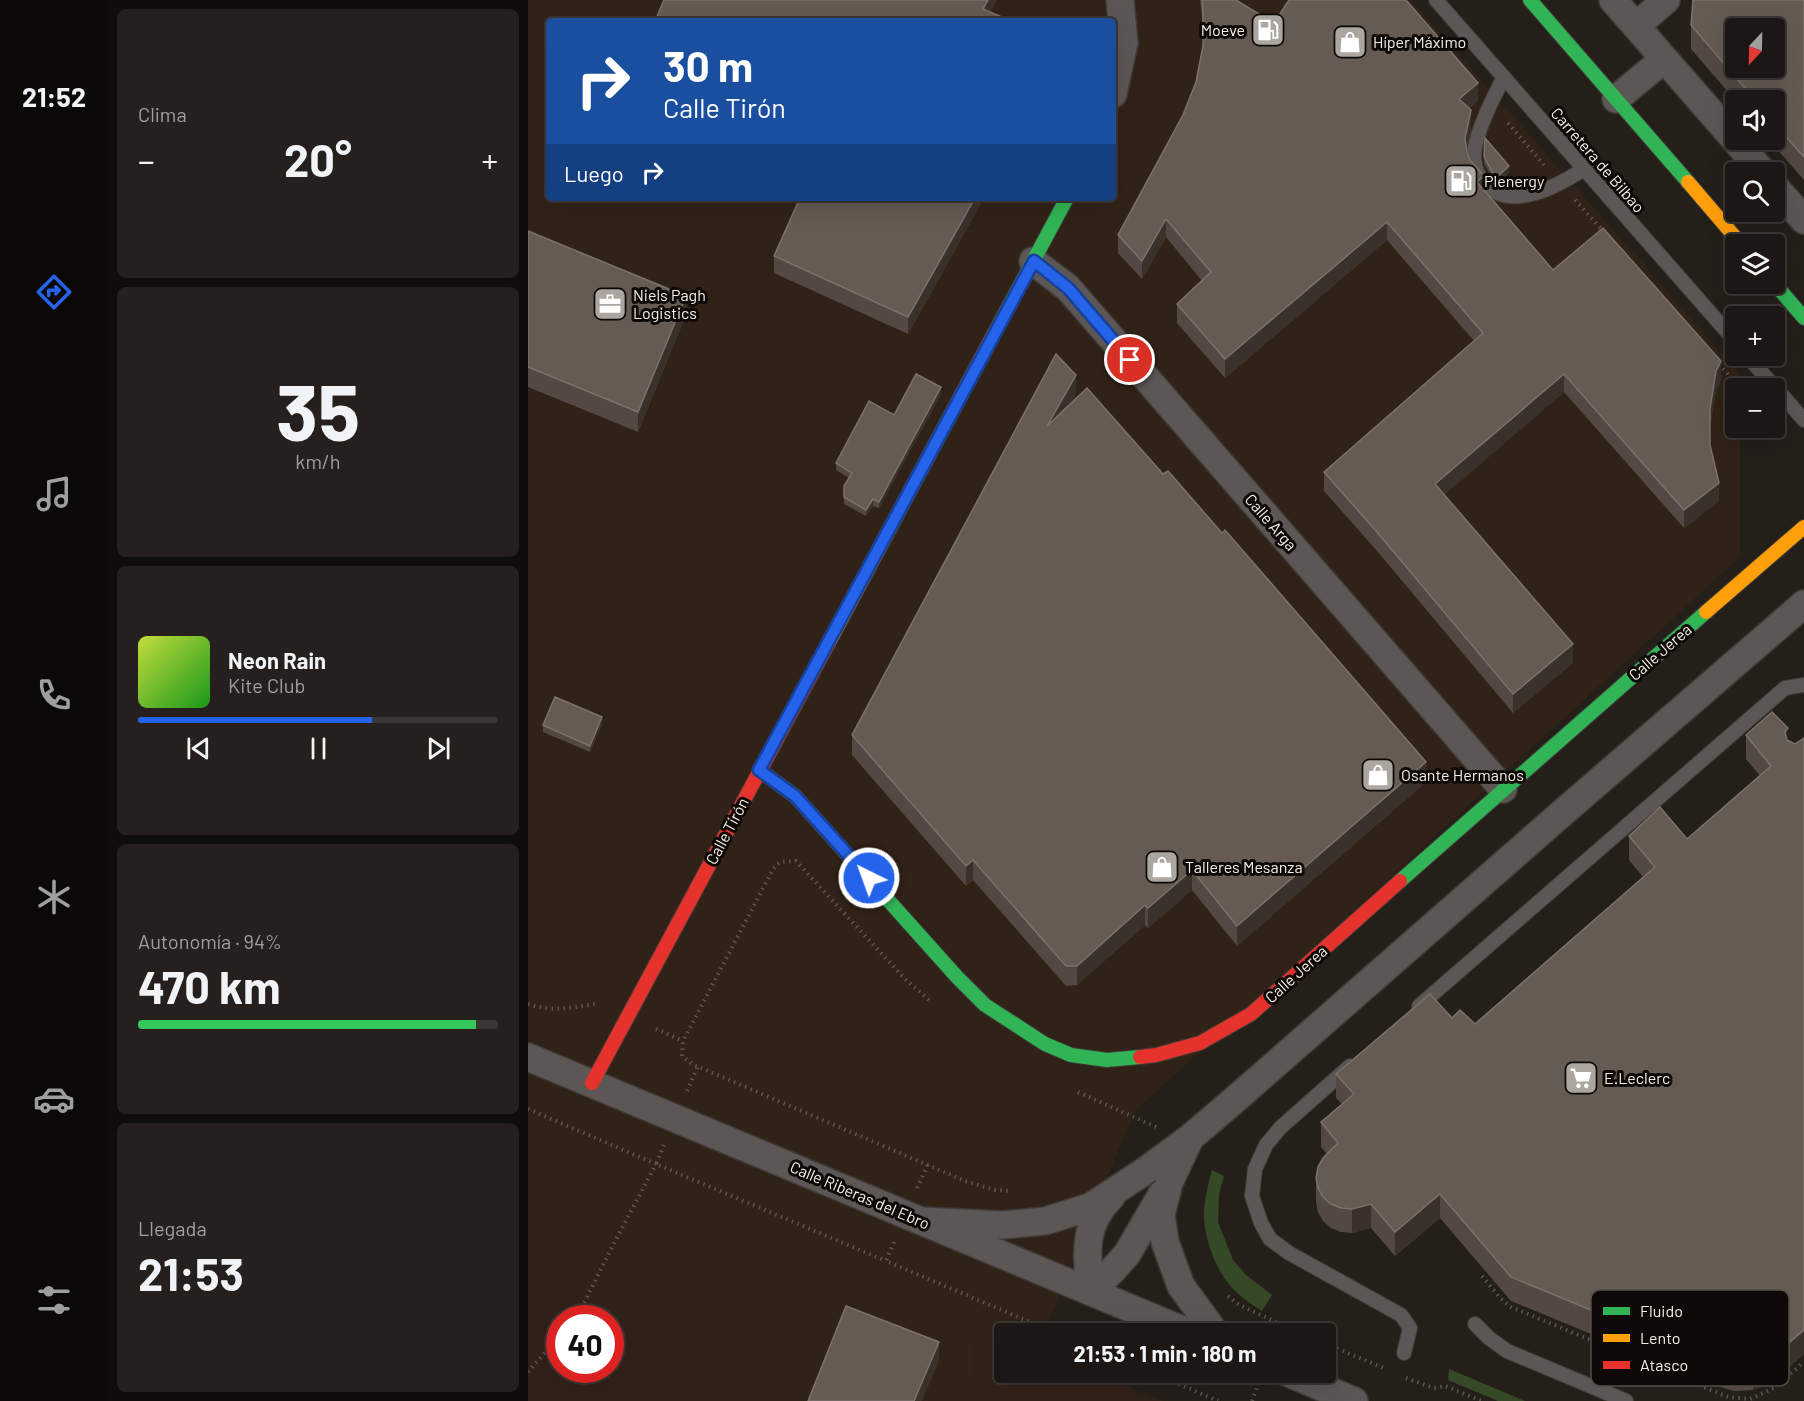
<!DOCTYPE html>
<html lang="es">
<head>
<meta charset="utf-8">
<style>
	:root { --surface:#1c1714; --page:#25201d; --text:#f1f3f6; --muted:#a09fa0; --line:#3a3634; --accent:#2563eb }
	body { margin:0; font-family:Barlow,sans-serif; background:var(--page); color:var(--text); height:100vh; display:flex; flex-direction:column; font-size:22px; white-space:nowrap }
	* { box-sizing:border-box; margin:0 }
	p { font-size:20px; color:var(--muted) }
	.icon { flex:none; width:33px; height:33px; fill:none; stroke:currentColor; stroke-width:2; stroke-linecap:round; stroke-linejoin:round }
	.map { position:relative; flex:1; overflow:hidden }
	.drawer { display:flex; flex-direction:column; gap:9px; padding:9px; background:#0f0d0b; width:420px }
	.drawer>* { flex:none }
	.banner { position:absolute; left:18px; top:18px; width:570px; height:183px; border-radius:6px; box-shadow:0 6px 24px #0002,0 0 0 2px var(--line); background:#1a4fa0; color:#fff; overflow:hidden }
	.needle { width:39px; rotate:202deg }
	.buttons { position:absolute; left:1197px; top:18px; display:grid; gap:12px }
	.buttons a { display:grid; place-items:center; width:60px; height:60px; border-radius:6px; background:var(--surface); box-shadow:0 6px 24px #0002,0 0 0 2px var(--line); font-size:30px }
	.speed { position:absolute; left:18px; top:1305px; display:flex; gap:12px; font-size:30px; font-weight:700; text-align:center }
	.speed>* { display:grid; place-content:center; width:78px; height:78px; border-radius:50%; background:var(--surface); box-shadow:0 6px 24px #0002,0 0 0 2px var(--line); line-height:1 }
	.speed .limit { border:9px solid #d22; background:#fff; color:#111 }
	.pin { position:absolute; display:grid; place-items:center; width:51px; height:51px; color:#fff; margin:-26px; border:3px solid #fff; border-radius:50%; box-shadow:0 2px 6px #0007 }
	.me { position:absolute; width:66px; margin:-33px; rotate:318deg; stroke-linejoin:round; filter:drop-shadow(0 0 4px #0008) }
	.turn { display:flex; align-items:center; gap:21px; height:126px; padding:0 18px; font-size:27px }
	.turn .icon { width:78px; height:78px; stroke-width:2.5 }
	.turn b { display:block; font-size:42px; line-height:51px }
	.then { display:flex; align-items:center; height:57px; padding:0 18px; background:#0003; gap:12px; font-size:22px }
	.big { font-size:45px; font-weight:700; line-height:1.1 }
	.drawer .tile { flex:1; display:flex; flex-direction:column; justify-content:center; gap:9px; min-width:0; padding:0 21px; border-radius:9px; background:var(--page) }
	.drawer .dial { align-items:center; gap:0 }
	.dial b { font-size:78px; line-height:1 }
	.song { display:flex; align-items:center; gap:18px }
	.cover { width:72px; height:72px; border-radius:9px; background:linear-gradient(135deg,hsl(70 70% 55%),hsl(120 70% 35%)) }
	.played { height:6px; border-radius:3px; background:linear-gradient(90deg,var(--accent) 65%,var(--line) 65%) }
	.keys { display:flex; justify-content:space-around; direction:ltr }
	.heat { display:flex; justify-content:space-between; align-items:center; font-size:33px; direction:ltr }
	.charge { height:9px; border-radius:4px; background:linear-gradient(90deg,#34c759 94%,var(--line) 0) }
	.trip { position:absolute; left:466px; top:1323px; width:342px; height:60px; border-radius:6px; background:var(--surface); box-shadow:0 6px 24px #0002,0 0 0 2px var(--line); font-weight:700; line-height:60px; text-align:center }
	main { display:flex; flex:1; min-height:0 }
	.tab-bar { display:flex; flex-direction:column; width:108px; justify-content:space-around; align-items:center; background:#0b0908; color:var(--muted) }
	.tab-bar .icon { width:42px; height:42px }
	.tab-bar .selected { color:var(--accent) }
	.tab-bar b { font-size:27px; color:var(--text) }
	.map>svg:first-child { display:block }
	.built { fill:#312217; fill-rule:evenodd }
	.green { fill:#354927 }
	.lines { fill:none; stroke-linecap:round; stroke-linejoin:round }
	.lane-casing { stroke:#3f3a37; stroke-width:16 }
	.street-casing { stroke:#3f3a37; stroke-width:30 }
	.fast-casing { stroke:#3f3a37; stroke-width:16 }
	.slow-casing { stroke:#3f3a37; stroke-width:16 }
	.jam-casing { stroke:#3f3a37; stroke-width:16 }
	.path { stroke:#5b5652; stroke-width:4; stroke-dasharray:1.5 4.5; stroke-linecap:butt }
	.lane { stroke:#5c5754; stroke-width:14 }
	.street { stroke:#5c5754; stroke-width:27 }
	.fast { stroke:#30b455; stroke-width:14 }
	.slow { stroke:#ff9f0a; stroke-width:14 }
	.jam { stroke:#e5322d; stroke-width:14 }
	.wall { fill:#534942 }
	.shaded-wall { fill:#39312a }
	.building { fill:#655b53; stroke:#7b726b; stroke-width:1.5; fill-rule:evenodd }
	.route-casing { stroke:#184099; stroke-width:15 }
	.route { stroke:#2563eb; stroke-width:10 }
	.labels { text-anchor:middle; stroke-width:6; stroke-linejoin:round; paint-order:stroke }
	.poi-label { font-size:16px; fill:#f5eee8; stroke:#0e0906; text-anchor:start }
	.street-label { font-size:16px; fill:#f5eee8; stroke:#0e0906 }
	.key { fill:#0e0906; stroke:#534e4a; stroke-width:1.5 }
	.key-label { font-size:16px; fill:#f5eee8 }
</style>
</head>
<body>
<main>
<nav class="tab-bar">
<b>21:52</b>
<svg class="icon selected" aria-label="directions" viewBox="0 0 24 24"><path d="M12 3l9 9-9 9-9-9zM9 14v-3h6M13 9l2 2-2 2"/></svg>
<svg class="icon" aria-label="music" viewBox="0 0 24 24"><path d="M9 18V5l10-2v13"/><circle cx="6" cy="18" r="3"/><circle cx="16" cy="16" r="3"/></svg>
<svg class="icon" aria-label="phone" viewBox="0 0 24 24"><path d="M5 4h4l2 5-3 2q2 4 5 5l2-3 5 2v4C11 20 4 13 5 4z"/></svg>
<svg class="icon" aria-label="climate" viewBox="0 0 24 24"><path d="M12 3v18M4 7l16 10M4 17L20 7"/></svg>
<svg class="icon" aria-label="car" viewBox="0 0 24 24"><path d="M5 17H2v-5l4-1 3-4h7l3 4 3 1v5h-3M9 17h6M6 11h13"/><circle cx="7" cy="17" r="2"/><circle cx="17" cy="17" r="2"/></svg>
<svg class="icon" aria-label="filters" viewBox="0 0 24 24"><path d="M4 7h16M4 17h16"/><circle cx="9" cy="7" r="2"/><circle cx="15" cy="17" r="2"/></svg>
</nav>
<section class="drawer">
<div class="tile"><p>Clima</p>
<div class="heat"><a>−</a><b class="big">20°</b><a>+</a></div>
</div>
<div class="tile dial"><b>35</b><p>km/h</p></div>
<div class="tile">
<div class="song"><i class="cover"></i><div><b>Neon Rain</b><p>Kite Club</p></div></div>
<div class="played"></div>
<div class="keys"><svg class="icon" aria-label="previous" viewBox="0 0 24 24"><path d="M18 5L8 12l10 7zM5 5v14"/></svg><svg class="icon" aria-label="pause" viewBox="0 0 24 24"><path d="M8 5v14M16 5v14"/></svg><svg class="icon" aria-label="next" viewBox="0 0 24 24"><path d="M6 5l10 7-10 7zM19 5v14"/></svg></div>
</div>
<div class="tile"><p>Autonomía · 94%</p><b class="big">470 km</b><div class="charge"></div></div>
<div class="tile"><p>Llegada</p><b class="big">21:53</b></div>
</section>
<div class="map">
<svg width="1276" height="1401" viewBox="0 0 1276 1401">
	<rect width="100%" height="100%" fill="#251f1a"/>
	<!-- built -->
	<path class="built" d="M0,0h883l329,374v14h-4v40h4v129l-606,555 -90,221 -39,1v38l88,1 71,28h-636zM21,21h564v177h-564zM32,1318h50v52h-50z"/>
	<!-- green -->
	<g class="green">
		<path d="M684,1170l12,6 -5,18 -1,28 15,38 13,15 26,20 -10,16c-6,-4 -13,-8 -19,-13 -23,-18 -36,-49 -39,-78 -1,-17 4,-34 8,-50z"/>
		<path d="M921,1369l76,32h-27l-50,-21z"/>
	</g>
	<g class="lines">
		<!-- lane casing -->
		<g class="lane-casing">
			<g id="lane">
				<path d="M908,0l300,342"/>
				<path d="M976,77c-10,19 -30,58 -30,79 1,14 3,18 12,29 26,27 73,0 98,-16"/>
				<path d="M1219,356l57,64"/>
				<path d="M891,1006l366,-318 19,-3"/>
				<path d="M822,1066l-70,62 -14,17 -11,24 -3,27 9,27 9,16 19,14 112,62 9,13 -6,25"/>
				<path d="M947,1324l14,14 18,13 119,50"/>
			</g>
		</g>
		<!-- street casing -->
		<g class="street-casing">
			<g id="street">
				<path d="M1085,0l150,172"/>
				<path d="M1108,26l30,-26"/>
				<path d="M585,94l11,-51 -4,-43"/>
				<path d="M1088,99l48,-40"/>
				<path d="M1246,186l30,34"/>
				<path d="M505,261l35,27 435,501"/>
				<path d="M0,1057l664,277"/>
				<path d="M660,1142l-19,41 -8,32 4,27 16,44 35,48"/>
				<path d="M394,1221l81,4 42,-4 45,-14 55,-36 46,-34 40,-34 337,-295 236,-204"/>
				<path d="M562,1291l21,-19 16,-18 35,-60"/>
				<path d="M562,1291c-3,-38 -8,-65 21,-94"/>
				<path d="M758,1372l68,29"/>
			</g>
		</g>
		<!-- fast casing -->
		<g class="fast-casing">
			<g id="fast">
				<path d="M1002,0l158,182"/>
				<path d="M1246,283l30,35"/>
				<path d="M467,332l72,-134"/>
				<path d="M231,770l36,26 162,181 28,28 60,39 26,11 36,5 33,-3"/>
				<path d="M872,881l306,-269"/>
			</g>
		</g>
		<!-- slow casing -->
		<g class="slow-casing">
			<g id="slow">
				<path d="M1160,182l53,62"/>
				<path d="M1178,612l98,-85"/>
				<path d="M300,644l167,-312"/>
			</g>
		</g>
		<!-- jam casing -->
		<g class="jam-casing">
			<g id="jam">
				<path d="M612,1057l16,-2 44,-12 51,-29 149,-133"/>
				<path d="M64,1083l236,-439"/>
			</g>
		</g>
		<!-- path -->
		<g class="path">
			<path d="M980,123l36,42"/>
			<path d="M1047,200l29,32"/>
			<path d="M1191,364l21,24"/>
			<path d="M1246,428l6,6"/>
			<path d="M401,1000l-25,-22 -108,-117 -16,1 -7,7 -90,172 -1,15 10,8 273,117 30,9 15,1"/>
			<path d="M0,1004c23,8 47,4 70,-1"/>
			<path d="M128,1029l27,12"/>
			<path d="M159,1091l11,-25"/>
			<path d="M550,1092l78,35"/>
			<path d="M0,1109l128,55 -44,83 -32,64 -6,7"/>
			<path d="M136,1145l-8,19 230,97"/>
			<path d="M389,1188l11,-24"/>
			<path d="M366,1242l-8,19 172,73"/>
			<path d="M954,1276l19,23 10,8 217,90 22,2 24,-11 30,-26"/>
			<path d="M700,1296l11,9 63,29"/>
			<path d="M751,1334l4,-9"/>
			<path d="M798,1344l60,25"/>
			<path d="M0,1372l32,-37"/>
			<path d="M623,1372l67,29"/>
			<path d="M878,1378l28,10 11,-2 37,15"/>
			<path d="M724,1401l6,-16"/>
		</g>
		<!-- lane -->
		<use href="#lane" class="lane"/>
		<!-- street -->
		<use href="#street" class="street"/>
		<!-- fast -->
		<use href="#fast" class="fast"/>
		<!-- slow -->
		<use href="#slow" class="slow"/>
		<!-- jam -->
		<use href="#jam" class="jam"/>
	</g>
	<!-- wall -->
	<g class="wall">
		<path d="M672,0h36l38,23 204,78 -9,8 2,20 -4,20 17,41 69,80 168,110 -5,10 -6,36v19l9,56 -35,27 -120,-136 -120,103 129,168 -60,50 -136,-162 -53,-60v-19l150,-131 -87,-101 -162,138 -48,-55v-19l25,-23 -36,-44 -24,42 -24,-26v-18l65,-120 13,-33 7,-36v-18z"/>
		<path d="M1276,0v180l-35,-40h5v-40l-38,1 -45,-52v-24z"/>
		<path d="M957,138l24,35 -11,9 -6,-4 -8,-15z"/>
		<path d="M182,198h15l-3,5z"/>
		<path d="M272,198h184l-76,136 -134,-61v-17z"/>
		<path d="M0,231l158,84 -48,117 -110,-45z"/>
		<path d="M413,394l-62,114 -6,-2 -7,10 -22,-12v-18l5,-8 -13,-8v-7l58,-48z"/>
		<path d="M548,395l-5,8 355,379 -189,164 -45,-56 -44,38 -3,-3 -68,60 -11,1 -93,-106 -7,6 -114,-131v-20z"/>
		<path d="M74,724l-12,28 -47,-20v-7z"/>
		<path d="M1218,735l42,5 7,4 5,-3 4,-3v616l-33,29 -18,7 -19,1 -17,-5 -206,-85 -71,-83 -45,38 -24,-28 -19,5 -11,-1 -10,-4 -8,-7 -5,-9 -2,-10v-24l11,-24 -6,-7v-25l21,-18 -6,-6v-24l116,-56 23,6 168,-147 -14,-17v-24l58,3 73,-63 -14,-17z"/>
	</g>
	<!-- shaded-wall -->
	<g class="shaded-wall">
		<path d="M460,0h9l-11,21 -3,-12z"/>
		<path d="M950,83v18l-19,16v-18z"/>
		<path d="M943,110v19l-6,28v-19z"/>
		<path d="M981,166v7l-11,9v-6z"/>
		<path d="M956,176v18l-7,-12z"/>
		<path d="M447,198h9l-76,136v-17z"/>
		<path d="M638,219v18l-24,42v-18z"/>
		<path d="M859,222v18l-162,138v-19z"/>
		<path d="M158,296v19l-48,117v-20z"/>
		<path d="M1193,361v19l-5,10 -6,38v-19l6,-38z"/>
		<path d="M1036,374v18l-129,111v-19z"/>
		<path d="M548,375v20l-29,51v-20z"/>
		<path d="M413,387v7l-62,114v-6z"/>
		<path d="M1191,483v18l-35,27v-18z"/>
		<path d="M345,499v7l-7,10v-6z"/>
		<path d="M1045,644v19l-60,50v-19z"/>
		<path d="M74,717v7l-12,28v-6z"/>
		<path d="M898,762v20l-189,164v-20z"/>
		<path d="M445,860v20l-7,6v-20z"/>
		<path d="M664,870v20l-44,38v-20z"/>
		<path d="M617,905v20l-68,60v-19z"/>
		<path d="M912,1194v24l-45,38v-24z"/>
		<path d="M843,1204v24l-19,5v-24z"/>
		<path d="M1276,1330v24l-33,29 -18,7v-24z"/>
		<path d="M411,1342v19l-17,40h-8z"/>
	</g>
	<!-- building -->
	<g class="building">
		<path d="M136,0h324l-5,9 28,12h-356z"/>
		<path d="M674,0h34l38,23 15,-23h117l72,83 -19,16 12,11 -6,28 2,14 3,8 14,16 -7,6 76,88 50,-42 118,133 -5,10 -6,38v36l9,38 -35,27 -120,-136 -129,110 138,160 -60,50 -136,-162 -53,-60 159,-139 -96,-111 -162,137 -48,-55 34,-32 -45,-53 -24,42 -24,-26 65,-120 13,-33 7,-36v-36z"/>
		<path d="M1165,0h111v157l-30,-34v-23h-19l-64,-75zM1208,28h38v40h-38z"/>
		<path d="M957,138l24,28 -11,10 -6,-4 -8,-16z"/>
		<path d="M272,198h175l-67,119 -134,-61z"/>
		<path d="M0,231l158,65 -48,116 -110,-45z"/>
		<path d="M528,354l20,21 -29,51 40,-38 76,86 5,-3 54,62 3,-3 201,232 -189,164 -45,-56 -44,38 -3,-3 -68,61h-11l-93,-106 -7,6 -114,-131z"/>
		<path d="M388,374l25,13 -62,115 -6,-3 -7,11 -22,-13v-11l8,-13 -16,-10 33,-62 25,14z"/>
		<path d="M27,697l47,20 -12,29 -47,-21z"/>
		<path d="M1244,712l16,16 -3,4 2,8 8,4 5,-3 4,-3v592l-33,28 -18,8 -19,1 -17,-5 -206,-85 -71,-83 -45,38 -24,-28 -19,5 -11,-1 -10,-4 -8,-7 -5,-9 -2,-10 2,-11 5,-9 15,-15 -17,-21 33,-28 -18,-20 94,-80 22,24 8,-8 15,14 180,-157 -26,-31 31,-29 27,32 84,-73 -25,-31z"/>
		<path d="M318,1306l93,36 -25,59h-106z"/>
	</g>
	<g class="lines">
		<!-- route casing -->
		<g class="route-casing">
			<path id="route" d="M341,878l-74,-82 -36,-26 275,-509 34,27 62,72"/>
		</g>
		<!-- route -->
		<use href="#route" class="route"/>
	</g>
	<!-- icons -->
	<defs>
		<g id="fuel-square" transform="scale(1.725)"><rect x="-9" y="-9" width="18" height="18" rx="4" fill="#aca6a0" stroke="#0e0906"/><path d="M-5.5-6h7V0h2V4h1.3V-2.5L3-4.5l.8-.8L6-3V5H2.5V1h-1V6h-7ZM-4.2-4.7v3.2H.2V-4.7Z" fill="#fff"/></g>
		<g id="shop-square" transform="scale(1.725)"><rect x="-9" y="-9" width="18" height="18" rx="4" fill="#aca6a0" stroke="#0e0906"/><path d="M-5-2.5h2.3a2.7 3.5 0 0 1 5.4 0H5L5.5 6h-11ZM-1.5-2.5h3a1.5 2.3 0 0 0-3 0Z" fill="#fff"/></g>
		<g id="office-square" transform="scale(1.725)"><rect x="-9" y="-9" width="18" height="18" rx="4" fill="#aca6a0" stroke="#0e0906"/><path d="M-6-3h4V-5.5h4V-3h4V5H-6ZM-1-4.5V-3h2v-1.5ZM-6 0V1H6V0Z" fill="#fff"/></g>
		<g id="supermarket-square" transform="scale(1.725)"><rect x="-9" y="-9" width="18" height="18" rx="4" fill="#aca6a0" stroke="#0e0906"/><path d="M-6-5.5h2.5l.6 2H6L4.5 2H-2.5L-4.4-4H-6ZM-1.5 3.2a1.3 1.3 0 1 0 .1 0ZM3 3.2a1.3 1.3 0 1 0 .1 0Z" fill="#fff"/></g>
	</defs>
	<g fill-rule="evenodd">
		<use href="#fuel-square" x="740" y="30"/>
		<use href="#shop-square" x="822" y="42"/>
		<use href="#fuel-square" x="933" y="181"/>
		<use href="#office-square" x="82" y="304"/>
		<use href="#shop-square" x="850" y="775"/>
		<use href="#shop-square" x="634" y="867"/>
		<use href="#supermarket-square" x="1053" y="1078"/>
	</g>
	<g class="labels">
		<!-- poi labels -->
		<g class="poi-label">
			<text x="717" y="36" text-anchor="end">Moeve</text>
			<text x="845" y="48">Híper Máximo</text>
			<text x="956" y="187">Plenergy</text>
			<text x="105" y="301">Niels Pagh<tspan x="105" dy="18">Logistics</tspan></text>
			<text x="873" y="781">Osante Hermanos</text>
			<text x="657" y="873">Talleres Mesanza</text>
			<text x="1076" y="1084">E.Leclerc</text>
		</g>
		<!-- street labels -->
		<g class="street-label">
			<text transform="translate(1070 160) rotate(49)" y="6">Carretera de Bilbao</text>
			<text transform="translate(743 522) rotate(49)" y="6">Calle Arga</text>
			<text transform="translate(1132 652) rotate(-41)" y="6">Calle Jerea</text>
			<text transform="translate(199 831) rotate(-62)" y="6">Calle Tirón</text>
			<text transform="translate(768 974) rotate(-42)" y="6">Calle Jerea</text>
			<text transform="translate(332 1195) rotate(23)" y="6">Calle Riberas del Ebro</text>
		</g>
	</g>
	<!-- legend -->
	<rect x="1063" y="1290" width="198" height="96" rx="9" class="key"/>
	<rect x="1075" y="1307" width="27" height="8" fill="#30b455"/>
	<rect x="1075" y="1334" width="27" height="8" fill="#ff9f0a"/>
	<rect x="1075" y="1361" width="27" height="8" fill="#e5322d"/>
	<g class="key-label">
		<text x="1112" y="1317">Fluido</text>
		<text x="1112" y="1344">Lento</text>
		<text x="1112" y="1371">Atasco</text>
	</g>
</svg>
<div class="buttons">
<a><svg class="needle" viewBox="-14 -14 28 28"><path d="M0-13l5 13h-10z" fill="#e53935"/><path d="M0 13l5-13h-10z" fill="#a09fa0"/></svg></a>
<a><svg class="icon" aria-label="sound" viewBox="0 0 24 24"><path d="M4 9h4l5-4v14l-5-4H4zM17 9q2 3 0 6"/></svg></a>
<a><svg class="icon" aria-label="search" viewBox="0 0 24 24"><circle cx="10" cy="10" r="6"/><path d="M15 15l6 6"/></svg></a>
<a><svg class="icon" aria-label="layers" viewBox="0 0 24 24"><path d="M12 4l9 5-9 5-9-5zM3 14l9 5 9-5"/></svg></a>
<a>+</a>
<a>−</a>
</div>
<div class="speed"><div class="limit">40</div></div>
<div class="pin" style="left:602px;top:360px;background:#d93025"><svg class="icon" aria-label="arrive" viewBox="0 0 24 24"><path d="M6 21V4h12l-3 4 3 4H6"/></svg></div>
<svg class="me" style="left:341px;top:878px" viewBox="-20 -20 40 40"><circle r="17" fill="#2563eb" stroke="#fff" stroke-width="3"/><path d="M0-11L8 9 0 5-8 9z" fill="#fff"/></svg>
<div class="trip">21:53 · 1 min · 180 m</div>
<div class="banner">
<div class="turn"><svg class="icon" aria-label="right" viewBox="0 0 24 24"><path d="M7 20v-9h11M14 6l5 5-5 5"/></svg><div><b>30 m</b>Calle Tirón</div></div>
<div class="then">Luego<svg class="icon" aria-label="right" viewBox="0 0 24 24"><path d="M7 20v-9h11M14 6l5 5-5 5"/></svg></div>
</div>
</div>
</main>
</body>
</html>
